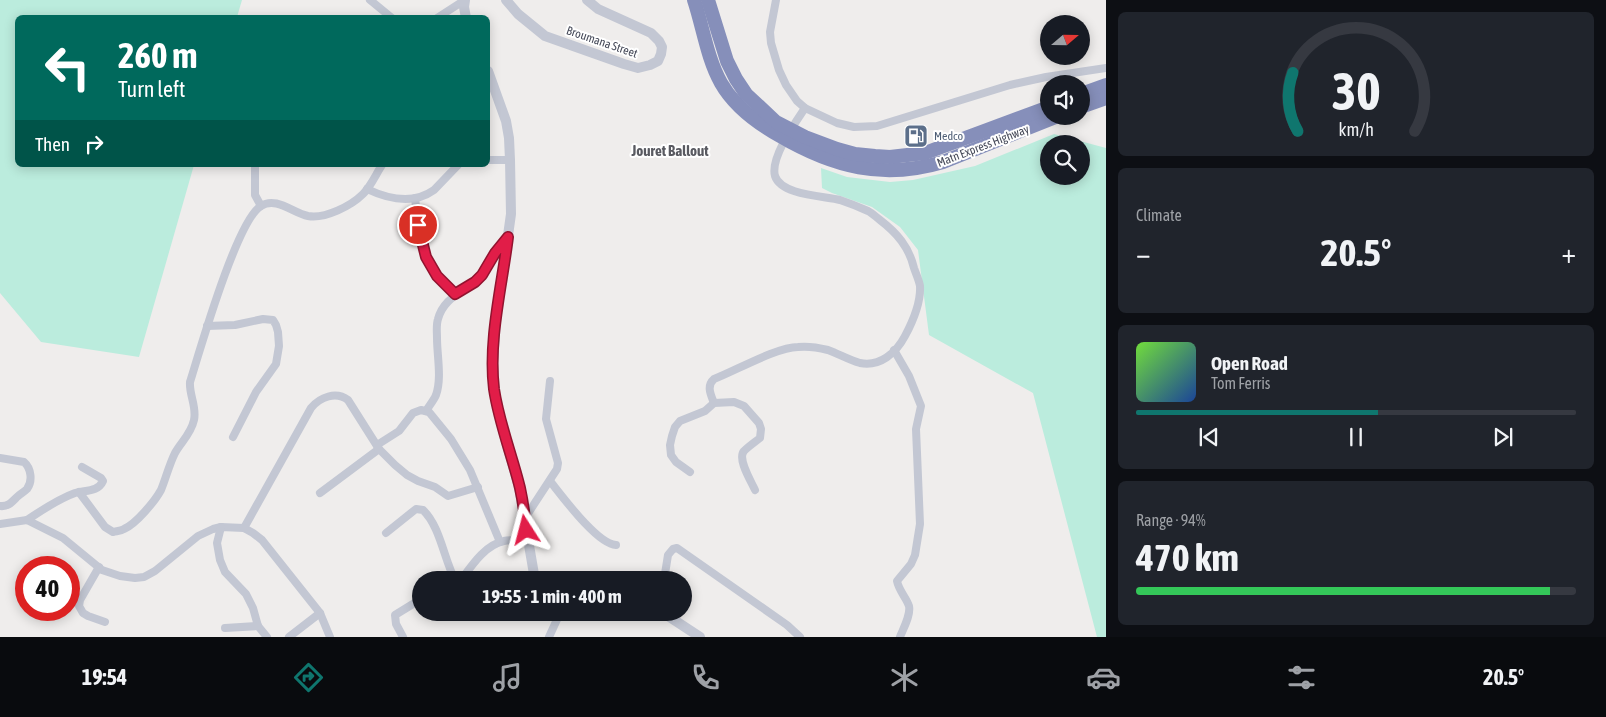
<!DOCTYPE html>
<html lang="en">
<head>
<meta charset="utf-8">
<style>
	:root { --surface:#171b24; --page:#20242c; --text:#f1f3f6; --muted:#9ea1a6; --line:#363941; --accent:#0f766e }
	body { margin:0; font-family:"Asap Condensed",sans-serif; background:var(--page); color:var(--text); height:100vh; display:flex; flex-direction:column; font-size:19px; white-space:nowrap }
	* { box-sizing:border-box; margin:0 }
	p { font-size:16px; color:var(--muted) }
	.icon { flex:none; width:28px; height:28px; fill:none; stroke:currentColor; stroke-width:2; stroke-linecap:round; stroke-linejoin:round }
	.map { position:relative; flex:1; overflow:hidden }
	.side { display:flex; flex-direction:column; gap:12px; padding:12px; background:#0d0f14; width:500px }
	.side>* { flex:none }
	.top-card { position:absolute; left:15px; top:15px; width:475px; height:152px; border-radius:8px; box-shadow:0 2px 12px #0003; background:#00695c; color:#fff; overflow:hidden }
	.needle { width:32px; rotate:70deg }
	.controls { position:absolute; left:1040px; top:15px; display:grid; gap:10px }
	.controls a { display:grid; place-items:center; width:50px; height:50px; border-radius:50%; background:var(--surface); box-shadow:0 2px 12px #0003; font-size:25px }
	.speed { position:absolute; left:15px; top:556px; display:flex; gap:10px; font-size:25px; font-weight:700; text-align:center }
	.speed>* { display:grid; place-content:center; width:65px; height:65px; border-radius:50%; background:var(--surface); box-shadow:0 2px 12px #0003; line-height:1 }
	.speed .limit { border:8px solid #d22; background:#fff; color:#111 }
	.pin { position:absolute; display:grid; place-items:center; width:42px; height:42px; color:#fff; margin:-21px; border:2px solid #fff; border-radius:50%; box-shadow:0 1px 5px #0007 }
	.me { position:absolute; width:55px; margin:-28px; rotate:351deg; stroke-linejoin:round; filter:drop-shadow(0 0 4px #0008) }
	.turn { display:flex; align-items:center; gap:18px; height:105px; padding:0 20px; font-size:22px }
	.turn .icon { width:65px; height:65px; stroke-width:2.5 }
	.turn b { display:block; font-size:35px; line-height:42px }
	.then { display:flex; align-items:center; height:48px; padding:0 20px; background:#0003; gap:10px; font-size:19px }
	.big { font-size:38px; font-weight:700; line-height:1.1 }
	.side .tile { flex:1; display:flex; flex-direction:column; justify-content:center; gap:8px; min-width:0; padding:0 18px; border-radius:8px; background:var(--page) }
	.side .dial { align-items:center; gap:0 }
	.dial svg { height:130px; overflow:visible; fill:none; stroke:var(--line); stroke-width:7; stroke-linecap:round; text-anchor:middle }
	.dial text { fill:var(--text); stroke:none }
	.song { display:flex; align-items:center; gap:15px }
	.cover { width:60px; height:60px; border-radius:8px; background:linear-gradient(135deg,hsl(100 70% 55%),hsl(220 70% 35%)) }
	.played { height:5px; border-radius:2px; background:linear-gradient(90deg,var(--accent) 55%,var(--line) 55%) }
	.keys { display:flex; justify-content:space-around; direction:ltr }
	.heat { display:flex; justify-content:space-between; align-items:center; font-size:28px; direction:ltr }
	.charge { height:8px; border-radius:4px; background:linear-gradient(90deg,#34c759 94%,var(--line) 0) }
	.trip { position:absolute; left:412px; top:571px; width:280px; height:50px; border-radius:25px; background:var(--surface); box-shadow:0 2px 12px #0003; font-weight:700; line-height:50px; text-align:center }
	.tabs { display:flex; height:80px; justify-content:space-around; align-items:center; background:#090b0e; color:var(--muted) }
	.tabs .icon { width:35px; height:35px }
	.tabs .on { color:var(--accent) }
	.tabs b { font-size:22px; color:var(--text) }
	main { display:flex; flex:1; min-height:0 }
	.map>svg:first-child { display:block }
	.green { fill:#bbecdd; fill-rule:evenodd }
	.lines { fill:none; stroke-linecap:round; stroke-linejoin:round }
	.minor { stroke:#c3c7d3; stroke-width:8 }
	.tertiary { stroke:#c3c7d3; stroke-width:10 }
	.motorway { stroke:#868fba; stroke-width:14 }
	.route-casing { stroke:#92132f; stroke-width:12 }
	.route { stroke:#e11d48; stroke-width:9 }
	.labels { text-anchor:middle; stroke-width:4; stroke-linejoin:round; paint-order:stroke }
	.street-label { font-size:12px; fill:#464a59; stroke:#fff }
	.service-label { font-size:12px; fill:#4e5e75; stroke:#fff; text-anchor:start }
	.quarter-label { font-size:15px; font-weight:bold; fill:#595a61; stroke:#fff }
</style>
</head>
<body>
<main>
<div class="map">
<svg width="1106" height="637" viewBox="0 0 1106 637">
	<rect width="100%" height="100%" fill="#efedec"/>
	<!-- green -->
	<g class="green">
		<path d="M0,0h242l-5,17 -219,1v147h176l-55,192 -98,-15 -41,-49z"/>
		<path d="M1054,134l52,14v489h-9l-64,-244 -104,-58 -11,-85 -18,-23 -28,-20 -40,-14 -10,-5 -1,-20 26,9 43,5 23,-2 62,-14zM1049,144h32v32h-32z"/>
	</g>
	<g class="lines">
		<!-- minor -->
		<g class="minor">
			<path d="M370,0l22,18"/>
			<path d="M776,0l-6,32 1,11 8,27 7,15 11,16 8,7 32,15 17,4 23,-1 133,-41 36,-8 60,-9"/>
			<path d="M437,18l28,-18"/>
			<path d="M488,160h22"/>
			<path d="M255,165v30l6,11"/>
			<path d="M367,189c21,10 46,16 67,1l24,-25"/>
			<path d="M415,198c3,27 6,53 21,76 5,8 13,14 19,20"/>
			<path d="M207,326l28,-1 28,-6 10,1 3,5 2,7 1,14 -3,18 -20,28 -23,45"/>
			<path d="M894,350l15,26 12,30 -5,23 4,95 -5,31 -4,9 -14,17c2,10 9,16 12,25 2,9 -6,23 -9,31"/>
			<path d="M714,403c-3,-8 -8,-17 0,-24 21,-8 63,-32 84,-32 9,-1 22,1 30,3 11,4 21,10 32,13 20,4 36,-10 45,-27 8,-15 16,-33 15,-50 -1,-6 -4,-12 -6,-18 -5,-21 -17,-35 -34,-48 -4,-3 -8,-7 -12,-9 -9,-4 -19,-8 -28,-11 -17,-4 -59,-5 -65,-24 -5,-18 20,-53 30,-68"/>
			<path d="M426,411c3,-5 8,-11 10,-16 6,-17 1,-39 1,-57 0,-6 -1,-13 1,-19 6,-23 29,-28 42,-43 10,-11 17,-25 27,-37"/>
			<path d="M377,445l22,-14 14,-18 8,-3 8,2 22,27 19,31 30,72"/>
			<path d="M0,458l24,4c7,6 9,19 3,27 -3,3 -7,5 -10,8 -5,5 -9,10 -17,9"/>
			<path d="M690,472l-14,-10 -5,-7 -1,-10 2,-9 3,-9 5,-6 25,-10 9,-8 20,-1 10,4 15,17 2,6 -1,9c-5,4 -11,8 -16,13 -7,8 7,30 11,39"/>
			<path d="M550,481c12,15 47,63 66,64"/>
			<path d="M79,492l26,35 8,5c4,-1 8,-1 11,-3 12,-5 31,-28 37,-39 5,-12 8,-25 14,-37 6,-11 16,-19 19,-33 3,-13 -5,-25 -4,-38 10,-32 47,-162 71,-176 15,-10 32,7 47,10 17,3 43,-10 55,-22 8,-8 13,-20 19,-29"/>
			<path d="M320,493l59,-44"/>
			<path d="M525,518l32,-49 1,-6 -12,-44 4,-38"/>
			<path d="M27,520c15,-10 31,-21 48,-27 11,-3 23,-1 28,-12l-2,-3 -19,-11"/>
			<path d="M0,524l27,-4 36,18 39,32 18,6 15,2 9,-1 11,-6 43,-35 15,-7 8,-2 23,1 9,5 9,7 58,73 10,24"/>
			<path d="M221,527l-4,16 3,17 5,12 21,22 7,14 5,18 9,11"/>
			<path d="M244,528l67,-120c9,-11 25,-17 37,-8l31,49 16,16 12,10 11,6 17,6 13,9 30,-9"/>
			<path d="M386,533l30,-24 7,1c17,16 21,49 32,70"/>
			<path d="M99,567l-19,33 -1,6 4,7 5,3 17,6"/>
			<path d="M461,580c11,-15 24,-35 43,-39 8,-2 16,0 24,0"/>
			<path d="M664,580l4,-25 5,-6 4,-1 110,77 13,12"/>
			<path d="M225,628l33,-2"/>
			<path d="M289,637l31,-24"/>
			<path d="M403,637l-7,-13 -1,-9 26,-16"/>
			<path d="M549,637l11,-24"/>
		</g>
		<!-- tertiary -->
		<g class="tertiary">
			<path d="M465,0l-1,7 2,11"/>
			<path d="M506,0l12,14 27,22 79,28 14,4 12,-3 8,-4 3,-7 1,-7 -3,-6 -8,-8 -53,-24 -11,-9"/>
			<path d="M488,71l18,50 3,17 1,22 1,54 -15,107 -3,41 1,24 2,17 10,39 13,45 16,93"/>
			<path d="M559,612h4"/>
			<path d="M662,612l38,25"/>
		</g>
		<!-- motorway -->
		<g class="motorway">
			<path d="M694,0c9,27 13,58 27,83 13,23 36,40 59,53 53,31 103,44 163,26l115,-46"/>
			<path d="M708,0l19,61 9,18 10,15 30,28 29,15 32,12 18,5 20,2 15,1 35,-4 124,-46"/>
			<path d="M1081,94l25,-9"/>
			<path d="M1081,107l25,-9"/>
		</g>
	</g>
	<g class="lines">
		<!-- route casing -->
		<g class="route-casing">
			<path id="route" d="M418,225l8,32 11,19 18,18 20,-12 7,-7 13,-22 13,-16c-6,49 -20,103 -14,152 5,34 18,66 26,99 3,14 5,28 6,42"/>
		</g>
		<!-- route -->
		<use href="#route" class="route"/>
	</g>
	<!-- icons -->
	<defs>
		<g id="fuel-square" transform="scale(1.25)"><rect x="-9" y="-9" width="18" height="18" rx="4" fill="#5c6f8a" stroke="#fff"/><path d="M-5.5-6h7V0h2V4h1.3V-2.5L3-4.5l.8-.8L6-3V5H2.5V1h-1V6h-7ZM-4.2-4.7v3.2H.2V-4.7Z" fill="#fff"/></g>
	</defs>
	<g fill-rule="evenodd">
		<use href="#fuel-square" x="916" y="136"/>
	</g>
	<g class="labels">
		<!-- street labels -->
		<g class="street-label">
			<text transform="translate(602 42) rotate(19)" y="4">Broumana Street</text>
			<text transform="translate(983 146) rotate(-21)" y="4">Matn Express Highway</text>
		</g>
		<!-- service labels -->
		<g class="service-label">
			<text x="934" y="140">Medco</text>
		</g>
		<!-- quarter labels -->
		<g class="quarter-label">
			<text x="670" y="156">Jouret Ballout</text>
		</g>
	</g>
</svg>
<div class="controls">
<a><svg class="needle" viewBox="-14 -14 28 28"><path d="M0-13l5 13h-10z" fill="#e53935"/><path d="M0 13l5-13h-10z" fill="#9ea1a6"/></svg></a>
<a><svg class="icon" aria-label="sound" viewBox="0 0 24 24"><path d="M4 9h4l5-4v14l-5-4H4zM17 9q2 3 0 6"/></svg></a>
<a><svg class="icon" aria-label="search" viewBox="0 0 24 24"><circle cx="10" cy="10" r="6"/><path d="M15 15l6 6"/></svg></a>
</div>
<div class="speed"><div class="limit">40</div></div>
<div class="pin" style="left:418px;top:225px;background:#d93025"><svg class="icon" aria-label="arrive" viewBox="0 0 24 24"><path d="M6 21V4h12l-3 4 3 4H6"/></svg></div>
<svg class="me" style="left:526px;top:530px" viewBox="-20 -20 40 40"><path d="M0-17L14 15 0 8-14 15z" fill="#e11d48" stroke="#fff" stroke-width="4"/></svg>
<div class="trip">19:55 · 1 min · 400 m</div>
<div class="top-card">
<div class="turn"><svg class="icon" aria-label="left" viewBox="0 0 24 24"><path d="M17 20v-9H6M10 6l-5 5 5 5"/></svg><div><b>260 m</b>Turn left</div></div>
<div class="then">Then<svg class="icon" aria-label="right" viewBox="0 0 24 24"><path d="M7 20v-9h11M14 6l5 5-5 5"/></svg></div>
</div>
</div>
<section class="side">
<div class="tile dial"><svg viewBox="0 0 100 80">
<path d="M14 69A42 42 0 1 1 86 69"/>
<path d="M14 69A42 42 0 0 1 11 33" stroke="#0f766e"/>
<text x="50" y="56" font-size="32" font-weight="700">30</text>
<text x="50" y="72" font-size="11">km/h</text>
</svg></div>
<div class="tile"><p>Climate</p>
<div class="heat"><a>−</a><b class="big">20.5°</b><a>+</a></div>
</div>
<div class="tile">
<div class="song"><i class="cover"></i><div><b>Open Road</b><p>Tom Ferris</p></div></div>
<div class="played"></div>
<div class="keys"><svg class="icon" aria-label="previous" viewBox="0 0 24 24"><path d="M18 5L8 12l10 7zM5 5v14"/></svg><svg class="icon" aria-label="pause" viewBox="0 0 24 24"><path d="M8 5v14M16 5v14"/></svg><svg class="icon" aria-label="next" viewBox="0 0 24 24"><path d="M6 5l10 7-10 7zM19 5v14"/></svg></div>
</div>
<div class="tile"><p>Range · 94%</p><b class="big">470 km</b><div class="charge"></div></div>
</section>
</main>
<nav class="tabs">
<b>19:54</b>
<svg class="icon on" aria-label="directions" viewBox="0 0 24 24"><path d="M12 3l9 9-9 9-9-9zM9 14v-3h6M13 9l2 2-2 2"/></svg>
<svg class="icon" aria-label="music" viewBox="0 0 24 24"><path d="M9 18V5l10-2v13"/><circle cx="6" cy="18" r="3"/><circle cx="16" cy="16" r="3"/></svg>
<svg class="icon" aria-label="phone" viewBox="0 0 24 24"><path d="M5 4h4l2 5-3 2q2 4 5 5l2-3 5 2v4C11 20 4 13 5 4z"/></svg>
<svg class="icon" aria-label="climate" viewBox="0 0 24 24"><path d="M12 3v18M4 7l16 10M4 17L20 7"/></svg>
<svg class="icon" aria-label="car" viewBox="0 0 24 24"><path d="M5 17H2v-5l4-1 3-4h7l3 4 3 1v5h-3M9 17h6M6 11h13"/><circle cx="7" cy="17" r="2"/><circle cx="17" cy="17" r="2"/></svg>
<svg class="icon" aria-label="filters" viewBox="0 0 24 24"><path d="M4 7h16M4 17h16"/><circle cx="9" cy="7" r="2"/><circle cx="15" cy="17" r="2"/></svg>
<b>20.5°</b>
</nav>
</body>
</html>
